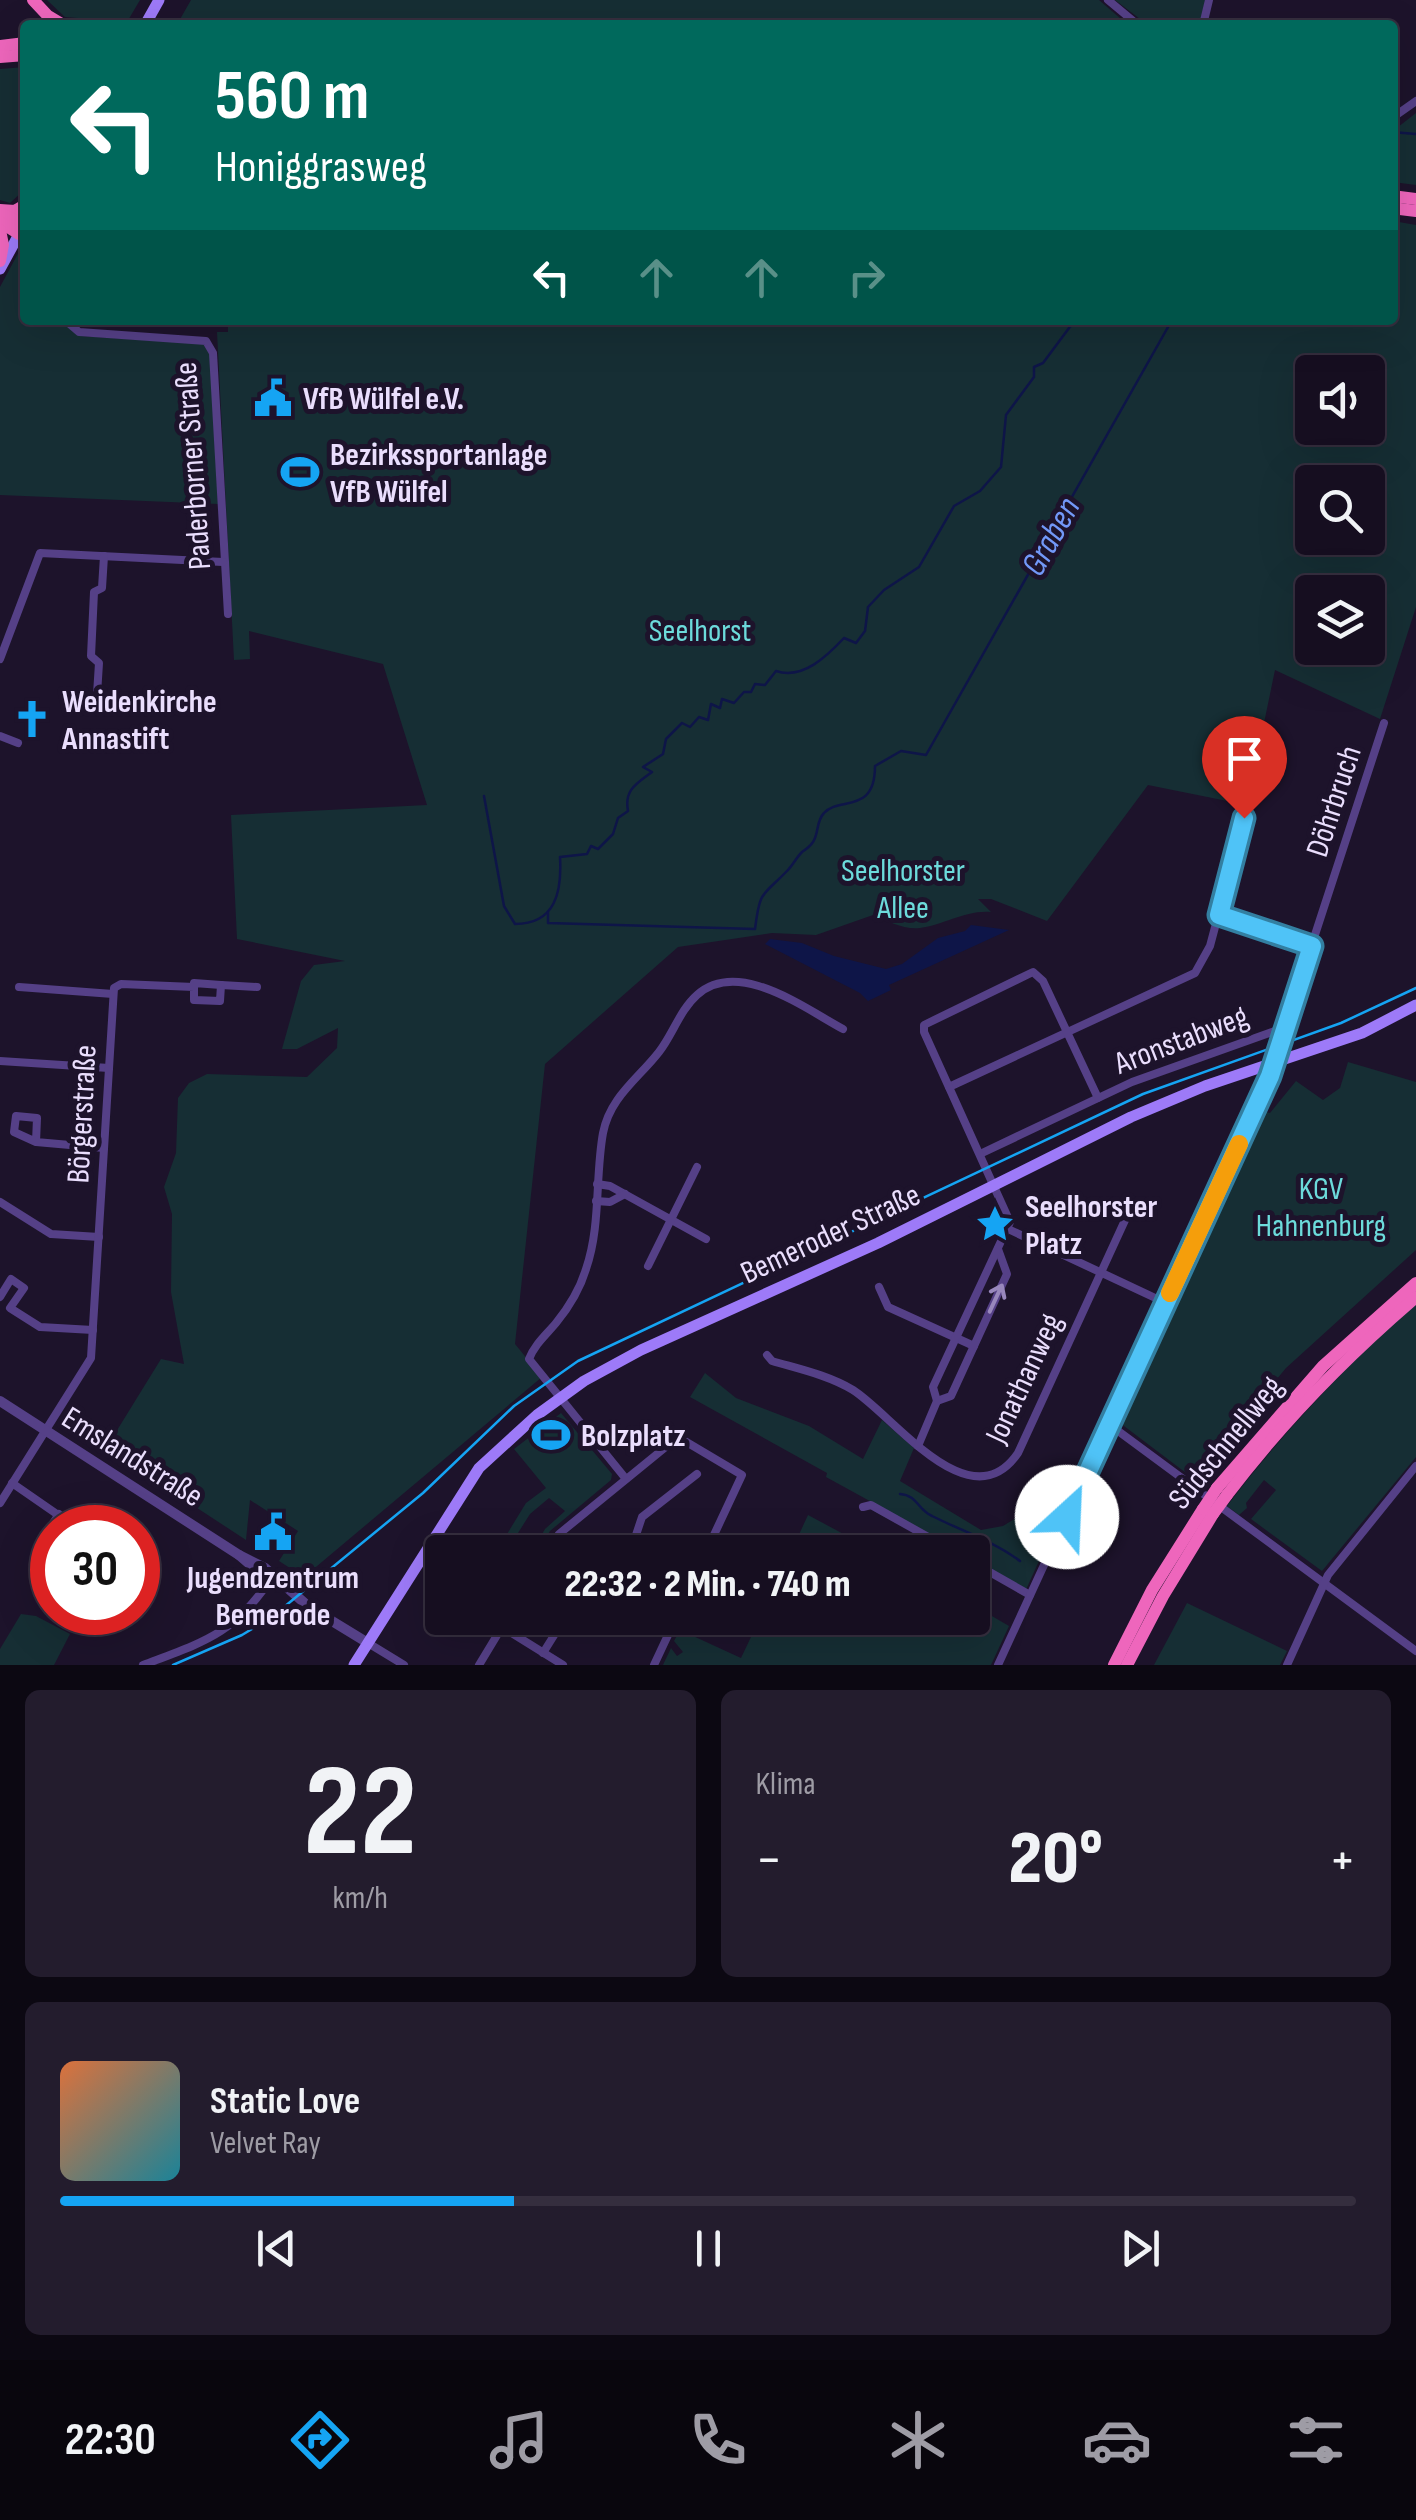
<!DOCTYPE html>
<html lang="de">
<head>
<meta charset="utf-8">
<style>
	:root { --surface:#160e20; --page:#231c2d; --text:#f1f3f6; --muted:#9e9ca5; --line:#352e3e; --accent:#15a4f3 }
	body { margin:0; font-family:"Sofia Sans Condensed",sans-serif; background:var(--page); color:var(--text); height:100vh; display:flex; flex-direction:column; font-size:38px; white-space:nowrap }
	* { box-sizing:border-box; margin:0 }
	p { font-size:32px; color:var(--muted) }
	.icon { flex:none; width:55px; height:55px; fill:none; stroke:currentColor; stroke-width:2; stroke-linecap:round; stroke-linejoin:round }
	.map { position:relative; height:1665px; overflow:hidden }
	.sheet { display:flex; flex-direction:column; gap:25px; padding:25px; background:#0c0812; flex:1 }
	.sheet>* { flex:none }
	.banner { position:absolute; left:20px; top:20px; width:1378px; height:305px; border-radius:10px; box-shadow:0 10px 40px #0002,0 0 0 2px var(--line); background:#00695c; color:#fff; overflow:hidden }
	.buttons { position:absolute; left:1295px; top:355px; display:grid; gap:20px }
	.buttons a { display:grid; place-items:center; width:90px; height:90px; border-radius:10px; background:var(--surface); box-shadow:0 10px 40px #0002,0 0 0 2px var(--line); font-size:50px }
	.speed { position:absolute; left:30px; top:1505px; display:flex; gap:20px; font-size:50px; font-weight:700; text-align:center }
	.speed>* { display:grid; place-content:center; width:130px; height:130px; border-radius:50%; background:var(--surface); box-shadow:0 10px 40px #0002,0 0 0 2px var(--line); line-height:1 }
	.speed .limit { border:15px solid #d22; background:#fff; color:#111 }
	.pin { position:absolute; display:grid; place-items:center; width:85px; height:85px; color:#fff; margin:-102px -42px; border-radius:50% 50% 50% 0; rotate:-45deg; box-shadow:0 0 10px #0007 }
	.pin .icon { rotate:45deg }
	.me { position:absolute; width:110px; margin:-55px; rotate:25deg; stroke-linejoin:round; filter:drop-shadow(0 0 8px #0008) }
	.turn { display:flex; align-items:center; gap:35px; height:210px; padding:0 30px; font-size:45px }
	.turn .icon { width:130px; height:130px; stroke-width:2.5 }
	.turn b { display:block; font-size:70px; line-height:85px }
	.lanes { display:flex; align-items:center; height:95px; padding:0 30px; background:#0003; justify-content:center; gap:50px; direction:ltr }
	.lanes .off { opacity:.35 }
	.big { font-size:75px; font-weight:800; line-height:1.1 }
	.sheet .widget { flex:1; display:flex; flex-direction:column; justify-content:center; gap:15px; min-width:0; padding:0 35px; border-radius:15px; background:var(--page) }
	.sheet .dial { align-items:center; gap:0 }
	.dial b { font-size:130px; line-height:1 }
	.song { display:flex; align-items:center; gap:30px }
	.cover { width:120px; height:120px; border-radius:15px; background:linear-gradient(135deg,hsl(20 70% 55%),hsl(190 70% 35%)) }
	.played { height:10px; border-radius:5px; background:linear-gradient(90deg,var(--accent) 35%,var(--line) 35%) }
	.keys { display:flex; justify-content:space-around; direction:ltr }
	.heat { display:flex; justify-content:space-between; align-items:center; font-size:55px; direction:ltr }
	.sheet .tiles { flex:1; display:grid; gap:25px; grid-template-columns:1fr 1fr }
	.widget:last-child { grid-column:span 2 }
	.trip { position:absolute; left:425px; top:1535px; width:565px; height:100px; border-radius:10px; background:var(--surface); box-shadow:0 10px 40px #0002,0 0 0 2px var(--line); font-weight:800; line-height:100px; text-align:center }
	.menu { display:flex; height:160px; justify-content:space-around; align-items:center; background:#09060d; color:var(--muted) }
	.menu .icon { width:70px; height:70px }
	.menu .active { color:var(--accent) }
	.menu b { font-size:45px; color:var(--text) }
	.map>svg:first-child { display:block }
	.green { fill:#162e34; fill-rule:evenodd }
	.water { fill:#0e1548 }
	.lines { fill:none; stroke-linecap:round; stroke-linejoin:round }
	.stream { stroke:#0e1548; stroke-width:2.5 }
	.minor { stroke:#554087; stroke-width:8 }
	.tertiary { stroke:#554087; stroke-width:10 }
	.secondary { stroke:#9d7af8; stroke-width:11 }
	.trunk { stroke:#ee66bc; stroke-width:12 }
	.tram { stroke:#15a4f3; stroke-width:2.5 }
	.trunk-bridge { stroke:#ee66bc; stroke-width:12 }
	.oneway { stroke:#9887bc }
	.route-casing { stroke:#337fa1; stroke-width:25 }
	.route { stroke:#4fc3f7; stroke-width:18 }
	.slow { stroke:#f59e0b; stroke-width:18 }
	.labels { text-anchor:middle; stroke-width:10; stroke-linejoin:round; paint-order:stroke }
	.poi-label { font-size:32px; font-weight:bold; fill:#eadefd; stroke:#1d132b; text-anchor:start }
	.street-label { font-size:32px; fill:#eadefd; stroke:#1d132b }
	.park-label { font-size:32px; fill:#6cdbdb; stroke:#1d132b }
	.water-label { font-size:35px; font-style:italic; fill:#7298f8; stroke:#1d132b }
</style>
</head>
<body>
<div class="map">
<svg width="1416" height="1665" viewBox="0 0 1416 1665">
	<rect width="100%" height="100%" fill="#1d132b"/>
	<!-- green -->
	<g class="green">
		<path d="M47,0h93l-13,22 -62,-5z"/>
		<path d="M191,0h908l29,25h-826l-123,-4z"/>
		<path d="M1115,0h90l-5,25h-52z"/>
		<path d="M25,67v122l-15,14 -10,-3v-131z"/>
		<path d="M1416,113v72l-23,-3v-51z"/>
		<path d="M1393,221l23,4v382l-36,112 -105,-49 -28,135 -99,-20 -101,136 -56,-22h-13l13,13c-26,-2 -47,13 -71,16 -16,2 -32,-7 -47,-13l-57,20 -44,-2 -94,14 -133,117 -30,280 27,33 -238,200 -25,-16 19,-30 -48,-31 -4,40 -84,-55 -3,3 -56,-35 58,-94 23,5 -13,-72 1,-78 -8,-27 12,-34 2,-55 11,-15 18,-9 100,3 30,-29 1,-20 -41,21h-15l19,-68 13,-16 31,-4 -108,-22 -6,-124 196,-10 -44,-141 -134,-33 1,28 -16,1 -17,-328h11v-5h10v-7h1154zM1312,372h56v56h-56zM1312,482h56v56h-56zM1312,592h56v56h-56z"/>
		<path d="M25,246v74h36l20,16 123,8 6,10 8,150 -218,-9v-208l21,-39z"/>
		<path d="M1348,1062l68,20v168l-130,118 -92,111 -74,-56 -2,-6 142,-307 10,3 26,-32 27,19 17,-12z"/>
		<path d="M1416,1303v154l-94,114 -71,-52 25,-29 -12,-10 -18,23 1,5 -8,7 -12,-9c57,-75 119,-140 189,-203z"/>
		<path d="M705,1373l31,25 73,28 54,33 19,-39 32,28 -14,33 81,49 22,-4 32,-20 24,11 -35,77 -51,-28 -1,-14h-23l-75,-41 3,-6 -51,-28 1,-4 -137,-76z"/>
		<path d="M561,1413l51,61 -1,6 -61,51 -13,21h-5l13,-23 20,-18 -16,-13 -19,16 -24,38h-10l30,-49 20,-15 -32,-39z"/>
		<path d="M808,1515l69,37h-86z"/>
		<path d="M1187,1603l100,48 -7,14h-126z"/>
		<path d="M973,1605l36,21 -18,39h-328l8,-17 6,8 6,-4 -9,-11 6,-11 61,28 19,-40h212z"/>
		<path d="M21,1614l15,2 34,18 -16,31h-54v-16z"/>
	</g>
	<!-- water -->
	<path class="water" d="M971,925l38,5 -120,55 2,5 -23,11 -8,-8 -95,-49 5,-5 32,4 32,13 52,13 16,-5 36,-26 27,-7z"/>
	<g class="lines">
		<!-- stream -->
		<g class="stream">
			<path d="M1392,132l24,2"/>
			<path d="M484,796l20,110 11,18c41,0 47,-33 45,-67l27,-3 4,-8 7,3 15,-15 5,-16 10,-7c-4,-21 8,-27 24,-39l-9,-5 20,-13 3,-15 16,-16 8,4 9,-10 9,3 3,-16 9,4 2,-9 12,4 10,-11h7l4,-8 10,1 11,-14c27,9 51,-15 68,-33l12,5 9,-12 3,-24 16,-17 35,-23 35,-61 26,-15 21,-24 5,-52 28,-38v-10l9,-4 32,-43"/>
			<path d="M548,912v11l207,6c5,-40 7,-32 32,-58 6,-6 9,-13 15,-19 3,-2 9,-7 11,-10 6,-9 3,-21 11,-29 15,-17 51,2 51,-47l26,-15 25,4 246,-435"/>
			<path d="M900,1494c17,1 18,16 32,22 30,15 61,25 88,45"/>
		</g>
		<!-- minor -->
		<g class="minor">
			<path d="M1108,0l30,25"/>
			<path d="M1203,25l6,-25"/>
			<path d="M1392,118l24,-17"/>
			<path d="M65,320l14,12 127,9 7,12 15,261"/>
			<path d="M0,659l40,-106 183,9"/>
			<path d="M96,710l3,-47 -8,-7 3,-64 8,-4 2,-32"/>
			<path d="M0,736l18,7"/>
			<path d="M1219,915l93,31"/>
			<path d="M221,985l36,2"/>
			<path d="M19,987l94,7"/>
			<path d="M0,1061l109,7"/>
			<path d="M949,1087l246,-114 15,-27 34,-128"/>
			<path d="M36,1142l1,-24 -21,-2 -2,16 22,10 68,6"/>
			<path d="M980,1154l152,-72 151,-54"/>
			<path d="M597,1184l13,2 96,53"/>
			<path d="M596,1201l14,1 15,-8"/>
			<path d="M0,1202l51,32 48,3"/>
			<path d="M1008,1229l158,74"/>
			<path d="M648,1266l49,-99"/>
			<path d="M879,1287l9,20 86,39"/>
			<path d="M0,1297l11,-18 13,9 -14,20 30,19 53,3"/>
			<path d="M767,1355l5,6c27,8 56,14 81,29 41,26 117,133 165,63l114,-248"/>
			<path d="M937,1401l14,-5 56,-122 -9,-25"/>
			<path d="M1110,1425l306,226"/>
			<path d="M918,1446l19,-45 -4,-14 77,-165 -86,-190v-7l109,-53 10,9 55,117"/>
			<path d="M626,1479l-97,-120c6,-15 17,-24 27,-36 13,-16 24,-34 30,-54 15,-43 9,-92 17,-136 7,-36 35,-54 56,-81 14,-18 21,-42 38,-57 41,-37 107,13 146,34"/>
			<path d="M12,1483l65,45"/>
			<path d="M0,1503l91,-145 23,-370 7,-4 73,3v-4l27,2 -1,16 -26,-1v-13"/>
			<path d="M863,1507l8,-2 84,47"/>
			<path d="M635,1538l7,-21 55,-43"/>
			<path d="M547,1552l12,-18 119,-97 64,38 -36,77"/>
			<path d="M52,1558l-15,-10 22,-34"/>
			<path d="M972,1562l58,33"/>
			<path d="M507,1618l-5,9 61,38"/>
			<path d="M368,1643l36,22"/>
			<path d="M543,1653l15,-24 -1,-11"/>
			<path d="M143,1665c61,-23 92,-31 129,-88"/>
			<path d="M479,1665l23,-38"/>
			<path d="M654,1665l22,-47"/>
			<path d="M998,1665l271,-589 115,-353"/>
			<path d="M1287,1665l41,-90 88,-109"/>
		</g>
		<!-- tertiary -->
		<g class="tertiary">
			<path d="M0,1401l239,154"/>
			<path d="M272,1577l-11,-3 -22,-19 26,13 44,39 59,36"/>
		</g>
		<!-- secondary -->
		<g class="secondary">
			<path d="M145,25l14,-25"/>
			<path d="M0,269l23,-42"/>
			<path d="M354,1665l125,-197 58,-53 47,-34 57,-31 237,-107 253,-126 74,-31 157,-53 54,-28"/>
		</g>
		<!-- trunk -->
		<g class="trunk">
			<path d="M33,0l15,16 15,9"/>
			<path d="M0,46l25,-3"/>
			<path d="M0,57l25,-2"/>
			<path d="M1392,196l24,3"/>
			<path d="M1392,208l24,3"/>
			<path d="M0,210l15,1 10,-6"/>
			<path d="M0,213l24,12"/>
			<path d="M0,222l19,12"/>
			<path d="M0,230l3,15 -3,16"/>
			<path d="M1217,1488l106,-122 93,-83"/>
			<path d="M1227,1495c56,-74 119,-138 189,-198"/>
			<path d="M1114,1665l38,-75 51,-81"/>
			<path d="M1127,1665l36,-69 50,-82"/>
		</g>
		<!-- tram -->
		<path class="tram" d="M173,1665l69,-30 31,-19 150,-123 91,-87 64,-45 565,-267 198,-71 75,-35"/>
		<!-- trunk-bridge -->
		<g class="trunk-bridge">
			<path d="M1203,1509l14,-21"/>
			<path d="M1213,1514l14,-19"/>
		</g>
	</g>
	<!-- one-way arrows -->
	<defs><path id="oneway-shaft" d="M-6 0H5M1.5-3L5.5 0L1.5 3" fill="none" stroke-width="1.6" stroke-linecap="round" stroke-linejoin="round" transform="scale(2.5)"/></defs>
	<use class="oneway" href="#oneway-shaft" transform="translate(996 1298) rotate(-65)"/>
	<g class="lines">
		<!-- route casing -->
		<g class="route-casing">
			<path id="route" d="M1067,1517l203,-441 42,-130 -93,-31 25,-97"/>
		</g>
		<!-- route -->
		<use href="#route" class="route"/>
		<!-- slow -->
		<path class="slow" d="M1170,1293l69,-149"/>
	</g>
	<!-- icons -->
	<defs>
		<g id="civic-bare" transform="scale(3)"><path d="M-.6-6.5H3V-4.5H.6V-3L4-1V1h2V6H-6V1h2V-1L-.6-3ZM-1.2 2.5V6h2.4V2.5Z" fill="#15a4f3" stroke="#1d132b" stroke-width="2.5" paint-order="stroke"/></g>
		<g id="stadium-bare" transform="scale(3)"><path d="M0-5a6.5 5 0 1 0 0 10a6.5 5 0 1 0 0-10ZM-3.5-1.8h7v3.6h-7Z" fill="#15a4f3" stroke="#1d132b" stroke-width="2.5" paint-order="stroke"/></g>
		<g id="church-bare" transform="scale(3)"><path d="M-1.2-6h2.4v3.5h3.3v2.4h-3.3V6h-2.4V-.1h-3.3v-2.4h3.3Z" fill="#15a4f3" stroke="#1d132b" stroke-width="2.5" paint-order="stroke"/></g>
		<g id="sight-bare" transform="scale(3)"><path d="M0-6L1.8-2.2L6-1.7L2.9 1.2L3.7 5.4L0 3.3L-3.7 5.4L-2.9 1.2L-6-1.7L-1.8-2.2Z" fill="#15a4f3" stroke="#1d132b" stroke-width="2.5" paint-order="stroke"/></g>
	</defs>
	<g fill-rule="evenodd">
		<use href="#civic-bare" x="273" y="398"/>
		<use href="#stadium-bare" x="300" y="472"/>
		<use href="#church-bare" x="32" y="719"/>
		<use href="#sight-bare" x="995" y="1224"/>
		<use href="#stadium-bare" x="551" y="1435"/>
		<use href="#civic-bare" x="273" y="1532"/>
	</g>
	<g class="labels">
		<!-- poi labels -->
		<g class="poi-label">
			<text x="303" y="409">VfB Wülfel e.V.</text>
			<text x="330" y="465">Bezirkssportanlage<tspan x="330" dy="37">VfB Wülfel</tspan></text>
			<text x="62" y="712">Weidenkirche<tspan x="62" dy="37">Annastift</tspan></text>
			<text x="1025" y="1217">Seelhorster<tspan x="1025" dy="37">Platz</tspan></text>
			<text x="581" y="1446">Bolzplatz</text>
			<text x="273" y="1588" text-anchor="middle">Jugendzentrum<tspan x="273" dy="37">Bemerode</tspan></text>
		</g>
		<!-- street labels -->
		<g class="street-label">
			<text transform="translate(192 466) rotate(-94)" y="11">Paderborner Straße</text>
			<text transform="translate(1333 801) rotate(-72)" y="11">Döhrbruch</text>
			<text transform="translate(1181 1039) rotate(-21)" y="11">Aronstabweg</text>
			<text transform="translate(81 1114) rotate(-87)" y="11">Börgerstraße</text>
			<text transform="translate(830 1233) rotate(-25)" y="11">Bemeroder Straße</text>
			<text transform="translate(1023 1378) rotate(-65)" y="11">Jonathanweg</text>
			<text transform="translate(1225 1442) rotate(-51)" y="11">Südschnellweg</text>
			<text transform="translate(133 1456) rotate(32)" y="11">Emslandstraße</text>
		</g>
		<!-- park labels -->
		<g class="park-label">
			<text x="700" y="641">Seelhorst</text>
			<text x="903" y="881">Seelhorster<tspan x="903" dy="37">Allee</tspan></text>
			<text x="1321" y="1199">KGV<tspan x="1321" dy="37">Hahnenburg</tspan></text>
		</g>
		<!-- water labels -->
		<g class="water-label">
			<text transform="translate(1050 536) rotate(-61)" y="12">Graben</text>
		</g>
	</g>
</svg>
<div class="buttons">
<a><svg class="icon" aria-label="sound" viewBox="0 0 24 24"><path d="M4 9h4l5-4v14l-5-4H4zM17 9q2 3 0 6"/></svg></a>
<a><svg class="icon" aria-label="search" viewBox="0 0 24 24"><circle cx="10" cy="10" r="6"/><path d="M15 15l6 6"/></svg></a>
<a><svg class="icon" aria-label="layers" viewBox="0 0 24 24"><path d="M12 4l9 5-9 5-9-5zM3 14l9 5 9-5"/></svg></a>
</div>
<div class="speed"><div class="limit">30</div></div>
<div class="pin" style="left:1244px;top:818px;background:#d93025"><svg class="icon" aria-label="arrive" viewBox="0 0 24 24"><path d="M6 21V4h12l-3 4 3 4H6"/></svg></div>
<svg class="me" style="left:1067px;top:1517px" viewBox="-20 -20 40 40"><circle r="19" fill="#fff"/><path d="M0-13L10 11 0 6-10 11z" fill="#4fc3f7"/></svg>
<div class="trip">22:32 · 2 Min. · 740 m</div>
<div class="banner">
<div class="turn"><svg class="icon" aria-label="left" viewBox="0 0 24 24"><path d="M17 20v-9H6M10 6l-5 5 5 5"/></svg><div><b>560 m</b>Honiggrasweg</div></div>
<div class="lanes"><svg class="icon" aria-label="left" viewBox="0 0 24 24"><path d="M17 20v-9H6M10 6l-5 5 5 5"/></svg><svg class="icon off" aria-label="ahead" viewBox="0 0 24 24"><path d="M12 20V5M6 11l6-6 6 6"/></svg><svg class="icon off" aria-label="ahead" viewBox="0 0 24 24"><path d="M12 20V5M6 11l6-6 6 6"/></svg><svg class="icon off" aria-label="right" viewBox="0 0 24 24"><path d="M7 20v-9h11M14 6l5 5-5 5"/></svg></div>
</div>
</div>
<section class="sheet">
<div class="tiles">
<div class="widget dial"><b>22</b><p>km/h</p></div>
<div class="widget"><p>Klima</p>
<div class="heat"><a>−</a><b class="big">20°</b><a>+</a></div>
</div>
<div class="widget">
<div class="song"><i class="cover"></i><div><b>Static Love</b><p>Velvet Ray</p></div></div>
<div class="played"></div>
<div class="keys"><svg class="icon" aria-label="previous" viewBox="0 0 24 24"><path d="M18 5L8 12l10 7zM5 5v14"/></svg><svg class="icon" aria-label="pause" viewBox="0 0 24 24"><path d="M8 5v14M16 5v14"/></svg><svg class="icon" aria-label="next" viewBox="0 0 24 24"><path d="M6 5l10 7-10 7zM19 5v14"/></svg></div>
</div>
</div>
</section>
<nav class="menu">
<b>22:30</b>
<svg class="icon active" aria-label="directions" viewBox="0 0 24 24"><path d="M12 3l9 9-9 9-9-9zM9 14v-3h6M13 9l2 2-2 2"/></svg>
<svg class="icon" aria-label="music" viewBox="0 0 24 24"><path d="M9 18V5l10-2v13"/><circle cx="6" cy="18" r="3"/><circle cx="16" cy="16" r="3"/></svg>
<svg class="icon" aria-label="phone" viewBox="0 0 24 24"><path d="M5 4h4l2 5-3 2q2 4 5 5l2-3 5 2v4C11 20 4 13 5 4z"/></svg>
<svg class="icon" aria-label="climate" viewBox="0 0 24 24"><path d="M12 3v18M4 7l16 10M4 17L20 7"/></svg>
<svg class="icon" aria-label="car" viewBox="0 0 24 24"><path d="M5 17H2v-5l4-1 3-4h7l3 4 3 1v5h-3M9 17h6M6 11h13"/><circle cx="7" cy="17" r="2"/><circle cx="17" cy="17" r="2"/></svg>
<svg class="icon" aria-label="filters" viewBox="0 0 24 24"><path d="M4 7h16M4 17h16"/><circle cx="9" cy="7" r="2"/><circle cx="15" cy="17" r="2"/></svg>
</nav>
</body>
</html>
